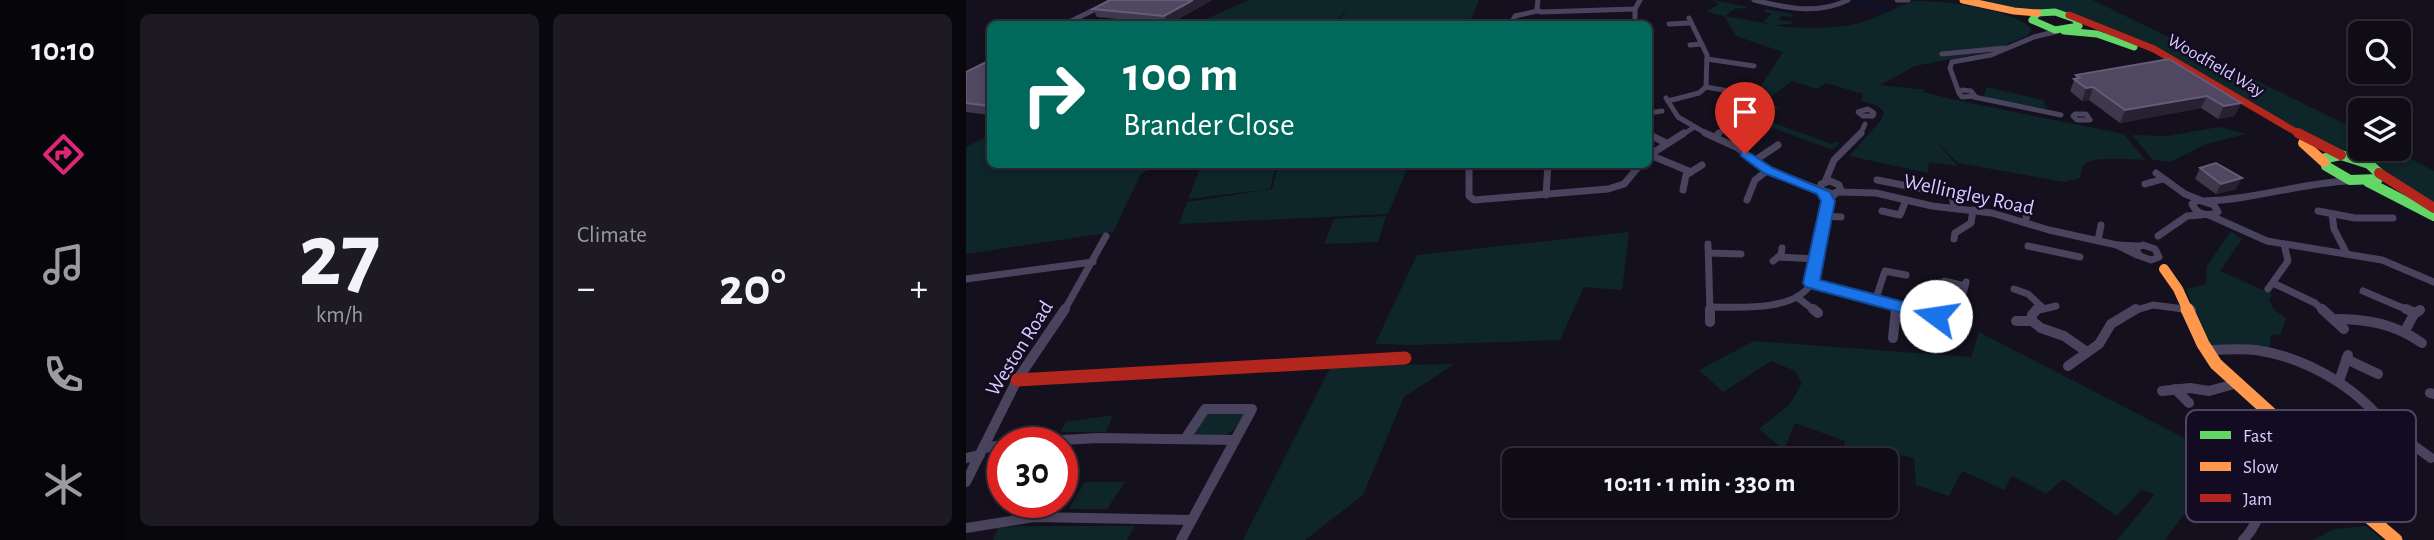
<!DOCTYPE html>
<html lang="en">
<head>
<meta charset="utf-8">
<style>
	:root { --surface:#0f0c16; --page:#1d1a23; --text:#f1f3f6; --muted:#9b9ba1; --line:#2f2c35; --accent:#db2777 }
	body { margin:0; font-family:"Alegreya Sans",sans-serif; background:var(--page); color:var(--text); height:100vh; display:flex; flex-direction:column; font-size:26px; white-space:nowrap }
	* { box-sizing:border-box; margin:0 }
	p { font-size:23px; color:var(--muted) }
	.icon { flex:none; width:38px; height:38px; fill:none; stroke:currentColor; stroke-width:2; stroke-linecap:round; stroke-linejoin:round }
	.map { position:relative; flex:1; overflow:hidden }
	.details { display:flex; flex-direction:column; gap:14px; padding:14px; background:#08070c; width:840px }
	.details>* { flex:none }
	.top-card { position:absolute; left:21px; top:21px; width:665px; height:147px; border-radius:10px; box-shadow:0 4px 10px #0003,0 0 0 2px var(--line); background:#00695c; color:#fff; overflow:hidden }
	.buttons { position:absolute; left:1382px; top:21px; display:grid; gap:14px }
	.buttons a { display:grid; place-items:center; width:63px; height:63px; border-radius:10px; background:var(--surface); box-shadow:0 4px 10px #0003,0 0 0 2px var(--line); font-size:35px }
	.speed { position:absolute; left:21px; top:427px; display:flex; gap:14px; font-size:35px; font-weight:700; text-align:center }
	.speed>* { display:grid; place-content:center; width:91px; height:91px; border-radius:50%; background:var(--surface); box-shadow:0 4px 10px #0003,0 0 0 2px var(--line); line-height:1 }
	.speed .limit { border:10px solid #d22; background:#fff; color:#111 }
	.pin { position:absolute; display:grid; place-items:center; width:60px; height:60px; color:#fff; margin:-72px -30px; border-radius:50% 50% 50% 0; rotate:-45deg; box-shadow:0 0 7px #0007 }
	.pin .icon { rotate:45deg }
	.me { position:absolute; width:77px; margin:-38px; rotate:284deg; stroke-linejoin:round; filter:drop-shadow(0 0 5px #0008) }
	.turn { display:flex; align-items:center; gap:24px; height:147px; padding:0 21px; font-size:32px }
	.turn .icon { width:91px; height:91px; stroke-width:2.5 }
	.turn b { display:block; font-size:49px; line-height:60px }
	.big { font-size:52px; font-weight:600; line-height:1.1 }
	.details .tile { flex:1; display:flex; flex-direction:column; justify-content:center; gap:10px; min-width:0; padding:0 24px; border-radius:10px; background:var(--page) }
	.details .dial { align-items:center; gap:0 }
	.dial b { font-size:91px; line-height:1 }
	.heat { display:flex; justify-content:space-between; align-items:center; font-size:38px; direction:ltr }
	.details .tiles { flex:1; display:grid; gap:14px; grid-template-columns:repeat(2,1fr) }
	.trip { position:absolute; left:536px; top:448px; width:396px; height:70px; border-radius:10px; background:var(--surface); box-shadow:0 4px 10px #0003,0 0 0 2px var(--line); font-weight:600; line-height:70px; text-align:center }
	main { display:flex; flex:1; min-height:0 }
	.tab-bar { display:flex; flex-direction:column; width:126px; justify-content:space-around; align-items:center; background:#060509; color:var(--muted) }
	.tab-bar .icon { width:49px; height:49px }
	.tab-bar .current { color:var(--accent) }
	.tab-bar b { font-size:32px; color:var(--text) }
	.map>svg:first-child { display:block }
	.green { fill:#0e252a }
	.lines { fill:none; stroke-linecap:round; stroke-linejoin:round }
	.stream { stroke:#05113e; stroke-width:2 }
	.street-far2 { stroke:#49435e; stroke-width:5 }
	.street-far1 { stroke:#49435e; stroke-width:7 }
	.street { stroke:#49435e; stroke-width:10 }
	.fast-far1 { stroke:#63d668; stroke-width:7 }
	.fast { stroke:#63d668; stroke-width:10 }
	.slow-far2 { stroke:#ff974d; stroke-width:7 }
	.slow-far1 { stroke:#ff974d; stroke-width:10 }
	.slow { stroke:#ff974d; stroke-width:13 }
	.jam-far2 { stroke:#b3261e; stroke-width:7 }
	.jam-far1 { stroke:#b3261e; stroke-width:10 }
	.jam { stroke:#b3261e; stroke-width:13 }
	.wall { fill:#3f384c }
	.shaded-wall { fill:#272131 }
	.building { fill:#4f4860; stroke:#655c79; stroke-width:2 }
	.route { fill:#1a73e8; stroke:#114b97; stroke-width:2 }
	.labels { text-anchor:middle; stroke-width:5; stroke-linejoin:round; paint-order:stroke }
	.far-street-label { font-size:18px; fill:#dacbff; stroke:#120b22 }
	.street-label { font-size:21px; fill:#dacbff; stroke:#120b22 }
	.key { fill:#120b22; stroke:#4e4564; stroke-width:2 }
	.key-label { font-size:19px; fill:#dacbff }
</style>
</head>
<body>
<main>
<nav class="tab-bar">
<b>10:10</b>
<svg class="icon current" aria-label="directions" viewBox="0 0 24 24"><path d="M12 3l9 9-9 9-9-9zM9 14v-3h6M13 9l2 2-2 2"/></svg>
<svg class="icon" aria-label="music" viewBox="0 0 24 24"><path d="M9 18V5l10-2v13"/><circle cx="6" cy="18" r="3"/><circle cx="16" cy="16" r="3"/></svg>
<svg class="icon" aria-label="phone" viewBox="0 0 24 24"><path d="M5 4h4l2 5-3 2q2 4 5 5l2-3 5 2v4C11 20 4 13 5 4z"/></svg>
<svg class="icon" aria-label="climate" viewBox="0 0 24 24"><path d="M12 3v18M4 7l16 10M4 17L20 7"/></svg>
</nav>
<section class="details">
<div class="tiles">
<div class="tile dial"><b>27</b><p>km/h</p></div>
<div class="tile"><p>Climate</p>
<div class="heat"><a>−</a><b class="big">20°</b><a>+</a></div>
</div>
</div>
</section>
<div class="map">
<svg width="1468" height="540" viewBox="0 0 1468 540">
	<rect width="100%" height="100%" fill="#14101d"/>
	<!-- green -->
	<g class="green">
		<path d="M283,0h230l-10,24h-132l15,-23 -17,23h-141z"/>
		<path d="M747,0l35,7 -3,2 -9,-1 -11,8 44,8 -6,-2 9,-8 -7,-2v-3l28,5 -1,3 -11,-1 -2,4 13,1 -1,3 -17,1 10,2c24,1 52,2 76,-4 19,-5 36,-17 55,-22 24,-1 103,8 117,29l-5,6 -39,16 -73,14 -35,19 45,5 -2,2 28,7 173,35 21,26c-12,0 -55,-5 -62,6 -2,4 -2,8 -3,12l-16,4 -106,-19 -23,-22 23,25 -29,-4 -1,11 -79,-17 33,-37 2,-7 -6,-6 -17,-5 2,-7 -37,-11 -9,6 -25,-8 -27,20 14,6 -13,11 6,2 -1,2 61,22 5,-3 3,2 -8,7 -85,-32 7,-8 -10,8 -15,-8 28,-18 26,-40 -47,-16 -12,-20 -18,-4 13,-8z"/>
		<path d="M1003,0h124l268,132v17h32l41,22v32l-72,-47 -42,-13 -167,-97 -95,-36 -34,1z"/>
		<path d="M1021,87l56,13 4,9 -64,-11z"/>
		<path d="M1253,127l27,7 -40,10 -36,18 -17,-2 -21,-25 35,1z"/>
		<path d="M24,134v30l166,1 -15,9 -28,58 -147,22v-107z"/>
		<path d="M235,165v-1l75,1 -6,24 -82,10z"/>
		<path d="M312,165v-1l131,1 -21,49 -209,10 8,-22 85,-13z"/>
		<path d="M420,216l-8,26 -54,2 10,-25z"/>
		<path d="M1265,231l11,8 -22,32 52,23 -3,6 5,10 12,8 -5,16 -10,1 -2,17 -61,-4 -22,-59 20,-5 1,-18z"/>
		<path d="M663,232l-7,58 -38,-3 -24,53 -148,5 -37,-1 42,-89z"/>
		<path d="M1013,332l246,127 -60,81h-48l38,-46 -14,-4 -24,26 -54,-37 -17,15 -34,-18 -8,14 -42,-19 -13,25 -33,-11 -2,-27 -51,-11 -2,13h-20l4,-19 -50,-18 -11,27 -25,-21 31,-25 12,-21 -7,-12 -24,-10 -48,31 -24,-22 55,-29 217,16z"/>
		<path d="M488,364l-50,33 -41,98 -58,45h-62l88,-174z"/>
		<path d="M242,412h35v3c-12,25 -20,21 -46,21l-3,-5z"/>
		<path d="M147,415l-7,17h-46l6,-10z"/>
		<path d="M118,482h41l-18,27h-38z"/>
		<path d="M51,526h118l-8,14h-134l5,-12z"/>
		<path d="M1400,526l17,14h-70l21,-11z"/>
	</g>
	<g class="lines">
		<!-- stream -->
		<path class="stream" d="M888,2l34,8"/>
		<!-- street-far2 -->
		<g class="street-far2">
			<path d="M572,0l-1,9 3,3 95,-3"/>
			<path d="M788,0c32,8 63,15 94,0"/>
			<path d="M931,0h11"/>
			<path d="M99,24l49,-24"/>
			<path d="M545,24l4,-8 22,-5"/>
			<path d="M669,24v-15l5,-9"/>
			<path d="M703,24l21,-1"/>
			<path d="M724,45l12,-1"/>
			<path d="M976,54l63,-6"/>
			<path d="M741,59l47,7"/>
			<path d="M740,87l40,7"/>
			<path d="M996,90l9,1 4,5 -13,1 -3,-4z"/>
			<path d="M993,93l-9,-25 2,-6 39,-7 43,-18 24,-6"/>
			<path d="M1008,97l87,18"/>
			<path d="M700,98l12,19 31,18"/>
			<path d="M702,101l31,-8 7,-6 1,-32 -18,-37"/>
			<path d="M902,109l6,4 -1,3h-10l-5,-4z"/>
			<path d="M682,113l14,-2"/>
			<path d="M1109,114h11l4,6h-13l-4,-4z"/>
			<path d="M716,135l11,-7"/>
			<path d="M751,135l10,-8 2,-10"/>
			<path d="M894,135l5,-11"/>
		</g>
		<!-- street-far1 -->
		<g class="street-far1">
			<path d="M739,133l31,14 32,23 53,20"/>
			<path d="M682,134l18,9"/>
			<path d="M749,137l4,-4"/>
			<path d="M684,155l41,17"/>
			<path d="M682,156l36,-23"/>
			<path d="M788,161l24,-16"/>
			<path d="M503,169v27l5,4 134,-11 16,-5 17,-20"/>
			<path d="M1190,173l29,21 15,6"/>
			<path d="M911,180l46,9"/>
			<path d="M864,181l9,4 2,5 -8,4 -12,-4v-6z"/>
			<path d="M859,182l9,-22 27,-27"/>
			<path d="M1179,184l18,-5"/>
			<path d="M717,190l3,-15 16,-10"/>
			<path d="M873,192l37,1 56,13 60,7 57,17 68,15"/>
			<path d="M986,194l2,14"/>
			<path d="M580,195l2,-31"/>
			<path d="M781,200l8,-20 13,-10"/>
			<path d="M1232,200l16,5 4,7c-10,5 -21,3 -26,-8z"/>
			<path d="M1238,201c49,-1 96,-18 145,-20"/>
			<path d="M916,211l18,4 6,-15"/>
			<path d="M1352,211l37,7h38"/>
			<path d="M1366,214l2,15 13,25"/>
			<path d="M1243,215l58,26 115,19 52,22"/>
			<path d="M859,216l16,1"/>
			<path d="M1059,222l4,-15"/>
			<path d="M1192,236l29,-20 14,-1"/>
			<path d="M988,239l1,-6 16,-10 2,-13"/>
			<path d="M1132,241l3,-16"/>
			<path d="M742,244l2,67"/>
			<path d="M1177,245l12,4 4,8 -8,3 -11,-4 -5,-8z"/>
			<path d="M1062,246l52,11"/>
			<path d="M743,253l32,1"/>
			<path d="M1171,255l-20,-10 21,1"/>
			<path d="M812,257l39,2"/>
			<path d="M807,261l8,-6 1,-7"/>
			<path d="M0,279l127,-17"/>
			<path d="M978,281l21,5"/>
			<path d="M846,283l106,28"/>
			<path d="M1307,283l42,20 9,8"/>
			<path d="M1048,289l14,5 14,13"/>
			<path d="M1302,289l20,-28 -4,-17"/>
			<path d="M1397,291l47,20"/>
			<path d="M831,297l18,14"/>
			<path d="M909,301l10,-30 21,4"/>
			<path d="M745,307c27,0 88,5 101,-26 9,-18 12,-58 16,-80l8,-8"/>
			<path d="M98,311l42,-75"/>
			<path d="M930,311v-5"/>
			<path d="M993,311l7,-29"/>
			<path d="M1069,311l21,-5"/>
			<path d="M1167,311l20,-6 38,5"/>
		</g>
		<!-- street -->
		<g class="street">
			<path d="M744,309v13"/>
			<path d="M847,309l5,4"/>
			<path d="M945,309l45,12 3,-12"/>
			<path d="M1071,309l-5,6v6l9,7 23,8 23,16"/>
			<path d="M1218,309l7,1"/>
			<path d="M1356,309l22,20"/>
			<path d="M1440,309l9,4"/>
			<path d="M1369,319c33,0 60,5 87,24"/>
			<path d="M1050,321h16"/>
			<path d="M1439,331l9,-17 6,-4"/>
			<path d="M927,338l3,-29"/>
			<path d="M1241,350c16,0 33,-2 49,0 54,8 108,41 138,87l-7,6 -25,6"/>
			<path d="M1380,359l32,15"/>
			<path d="M1102,366l31,-22 12,-20 25,-15"/>
			<path d="M1373,381l9,-26"/>
			<path d="M1209,389l14,14"/>
			<path d="M1196,391l28,-3 19,3 29,-8"/>
			<path d="M1464,393l4,1"/>
			<path d="M1428,438l19,7 18,13"/>
			<path d="M48,443l83,-5 138,2"/>
			<path d="M17,448l20,-3"/>
			<path d="M0,458l14,-3"/>
			<path d="M1291,458l26,27"/>
			<path d="M0,482l51,-102 48,-71"/>
			<path d="M0,528l69,-11 157,3"/>
			<path d="M215,540l71,-131h-47l-20,30"/>
			<path d="M1277,540c17,-15 18,-43 38,-54 13,-8 29,-8 43,-12"/>
		</g>
		<!-- fast-far1 -->
		<g class="fast-far1">
			<path d="M1089,12l20,7 4,7 -24,4 -23,-10 6,-7z"/>
			<path d="M1098,31l33,3 37,13"/>
		</g>
		<!-- fast -->
		<g class="fast">
			<path d="M1375,155l28,9 10,9 -1,6 -28,1 -24,-14v-8z"/>
			<path d="M1402,182l66,34"/>
		</g>
		<!-- slow-far2 -->
		<path class="slow-far2" d="M997,0l51,11 24,2"/>
		<!-- slow-far1 -->
		<g class="slow-far1">
			<path d="M1337,143l21,19"/>
			<path d="M1198,269l14,20 10,22"/>
		</g>
		<!-- slow -->
		<path class="slow" d="M1221,309l16,35 13,20 63,57 85,92 32,27"/>
		<!-- jam-far2 -->
		<path class="jam-far2" d="M1103,15l85,34 147,86"/>
		<!-- jam-far1 -->
		<g class="jam-far1">
			<path d="M1332,133l43,22"/>
			<path d="M1413,173l55,35"/>
		</g>
		<!-- jam -->
		<path class="jam" d="M51,380l388,-22"/>
	</g>
	<!-- wall -->
	<g class="wall">
		<path d="M246,0l-43,24 -72,-7 -4,-8z"/>
		<path d="M1203,59l72,44 -7,13 -16,3 -17,-11 -81,15 -31,-23 -7,1 -12,-10 6,-16z"/>
		<path d="M24,60v55l-24,-3v-40z"/>
		<path d="M1234,168l36,21 -20,5 -21,-15z"/>
	</g>
	<!-- shaded-wall -->
	<g class="shaded-wall">
		<path d="M227,0h19l-44,24 -4,-8z"/>
		<path d="M1127,87l-4,13 -7,1 4,-13z"/>
		<path d="M1241,96l-6,12 -81,15 5,-13z"/>
		<path d="M1275,103l-7,13 -16,3 6,-13z"/>
		<path d="M1276,178l-6,11 -20,5 5,-10z"/>
	</g>
	<!-- building -->
	<g class="building">
		<path d="M144,0h83l-29,16 -71,-7z"/>
		<path d="M105,20l36,4h-44z"/>
		<path d="M1203,59l72,44 -17,3 -17,-10 -82,14 -32,-23 -7,1 -12,-9 6,-1 -4,-3z"/>
		<path d="M24,60v46l-24,-3v-31z"/>
		<path d="M1250,163l26,15 -21,6 -21,-16z"/>
	</g>
	<!-- route -->
	<path class="route" d="M779,150l28,18 57,24 5,9 -15,79 122,32 3,4 -3,4 -6,2 -130,-35 -3,-4 18,-82 -4,-7 -53,-21 -23,-17v-5z"/>
	<g class="labels">
		<!-- far-street labels -->
		<g class="far-street-label">
			<text transform="translate(1250 65) rotate(30)" y="6">Woodfield Way</text>
		</g>
		<!-- street labels -->
		<g class="street-label">
			<text transform="translate(1003 194) rotate(12)" y="7">Wellingley Road</text>
			<text transform="translate(53 348) rotate(-58)" y="7">Weston Road</text>
		</g>
	</g>
	<!-- legend -->
	<rect x="1220" y="410" width="230" height="112" rx="10" class="key"/>
	<rect x="1234" y="431" width="31" height="8" fill="#63d668"/>
	<rect x="1234" y="462" width="31" height="9" fill="#ff974d"/>
	<rect x="1234" y="494" width="31" height="8" fill="#b3261e"/>
	<g class="key-label">
		<text x="1277" y="442">Fast</text>
		<text x="1277" y="473">Slow</text>
		<text x="1277" y="505">Jam</text>
	</g>
</svg>
<div class="buttons">
<a><svg class="icon" aria-label="search" viewBox="0 0 24 24"><circle cx="10" cy="10" r="6"/><path d="M15 15l6 6"/></svg></a>
<a><svg class="icon" aria-label="layers" viewBox="0 0 24 24"><path d="M12 4l9 5-9 5-9-5zM3 14l9 5 9-5"/></svg></a>
</div>
<div class="speed"><div class="limit">30</div></div>
<div class="pin" style="left:779px;top:154px;background:#d93025"><svg class="icon" aria-label="arrive" viewBox="0 0 24 24"><path d="M6 21V4h12l-3 4 3 4H6"/></svg></div>
<svg class="me" style="left:970px;top:316px" viewBox="-20 -20 40 40"><circle r="19" fill="#fff"/><path d="M0-13L10 11 0 6-10 11z" fill="#1a73e8"/></svg>
<div class="trip">10:11 · 1 min · 330 m</div>
<div class="top-card">
<div class="turn"><svg class="icon" aria-label="right" viewBox="0 0 24 24"><path d="M7 20v-9h11M14 6l5 5-5 5"/></svg><div><b>100 m</b>Brander Close</div></div>
</div>
</div>
</main>
</body>
</html>
